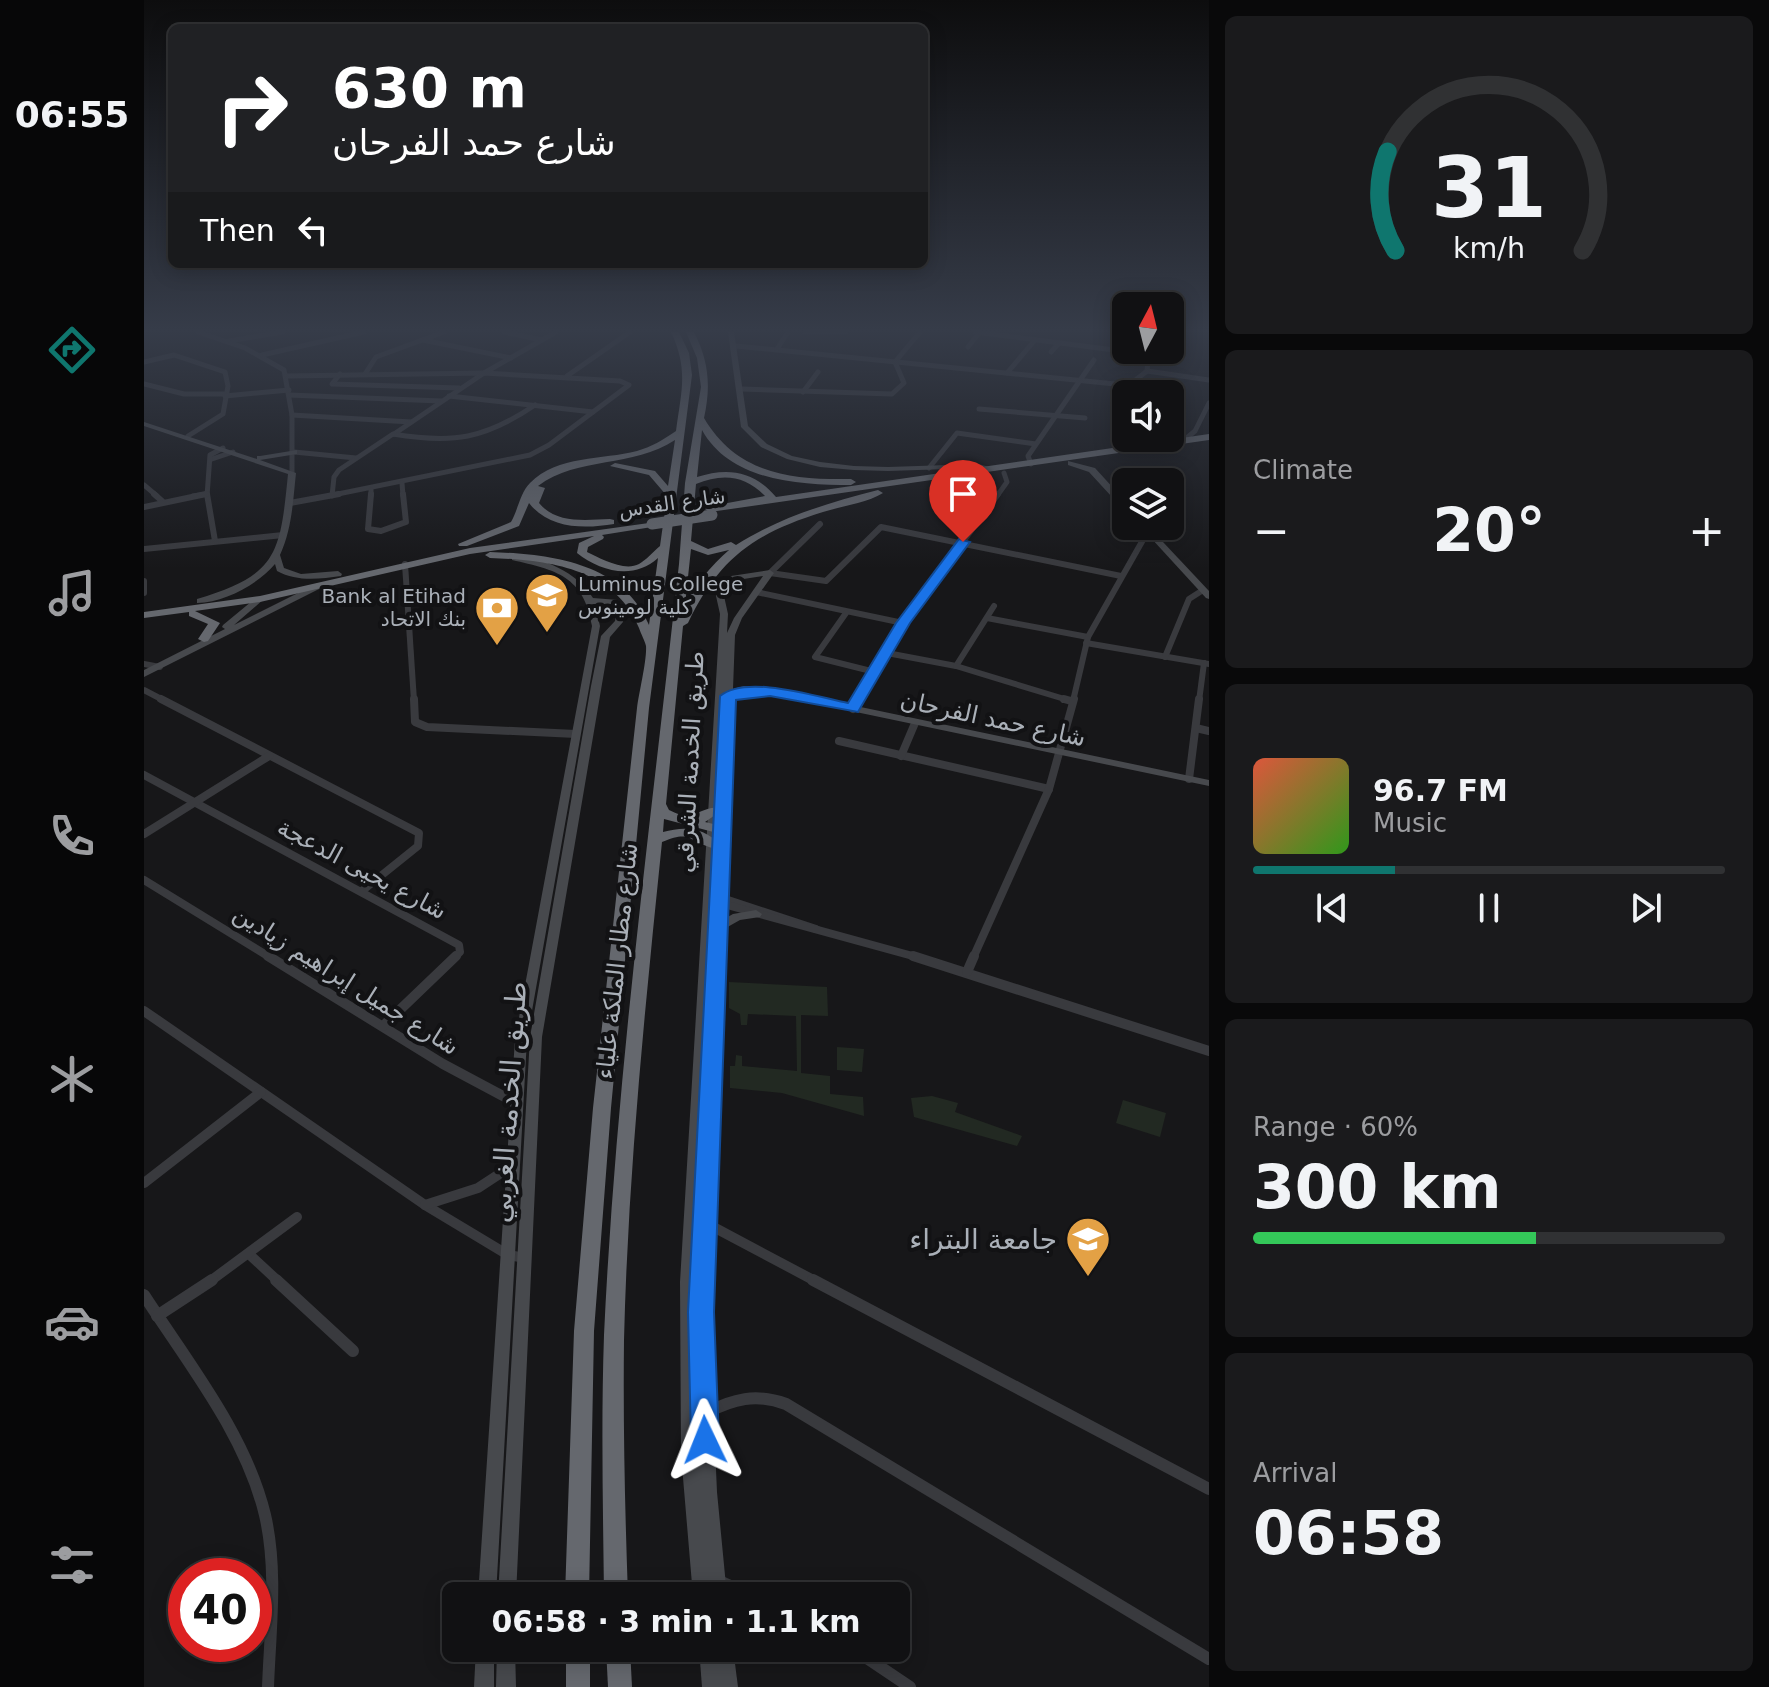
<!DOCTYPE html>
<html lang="en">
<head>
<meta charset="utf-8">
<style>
	:root { --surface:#111113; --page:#1a1a1c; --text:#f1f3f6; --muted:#9c9da0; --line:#303133; --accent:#0f766e }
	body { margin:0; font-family:"DejaVu Sans",Cairo,sans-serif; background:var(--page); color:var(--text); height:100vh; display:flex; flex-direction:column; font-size:30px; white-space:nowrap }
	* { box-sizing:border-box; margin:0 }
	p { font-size:26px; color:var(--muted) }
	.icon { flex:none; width:44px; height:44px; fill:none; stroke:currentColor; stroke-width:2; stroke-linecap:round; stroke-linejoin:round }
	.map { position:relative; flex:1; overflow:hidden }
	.panel { display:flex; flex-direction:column; gap:16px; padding:16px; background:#09090a; width:560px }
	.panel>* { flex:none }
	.top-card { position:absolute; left:24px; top:24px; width:760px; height:244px; border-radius:12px; box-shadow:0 4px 20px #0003,0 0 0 2px var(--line); background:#202124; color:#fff; overflow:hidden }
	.needle { width:52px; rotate:7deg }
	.tools { position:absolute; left:968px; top:292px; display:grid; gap:16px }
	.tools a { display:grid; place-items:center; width:72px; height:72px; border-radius:12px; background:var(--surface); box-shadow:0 4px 20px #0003,0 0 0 2px var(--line); font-size:40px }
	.speed { position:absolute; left:24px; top:1558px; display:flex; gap:16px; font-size:40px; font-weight:700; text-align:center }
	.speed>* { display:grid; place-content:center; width:104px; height:104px; border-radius:50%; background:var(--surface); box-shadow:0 4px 20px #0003,0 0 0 2px var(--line); line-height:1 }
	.speed .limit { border:12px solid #d22; background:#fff; color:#111 }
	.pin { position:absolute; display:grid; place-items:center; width:68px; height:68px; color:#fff; margin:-82px -34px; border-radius:50% 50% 50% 0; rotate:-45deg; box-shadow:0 0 8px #0007 }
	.pin .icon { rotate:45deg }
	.me { position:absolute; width:88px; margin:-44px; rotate:358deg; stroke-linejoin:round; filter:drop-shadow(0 0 6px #0008) }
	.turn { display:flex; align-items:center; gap:28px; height:168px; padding:0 32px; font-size:36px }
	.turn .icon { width:104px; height:104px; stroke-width:2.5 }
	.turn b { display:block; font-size:56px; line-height:68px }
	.then { display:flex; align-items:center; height:76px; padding:0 32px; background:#0003; gap:16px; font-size:30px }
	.big { font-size:60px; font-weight:600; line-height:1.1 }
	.panel .card { flex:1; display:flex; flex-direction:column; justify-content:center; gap:12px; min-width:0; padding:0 28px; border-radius:12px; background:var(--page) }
	.panel .dial { align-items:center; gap:0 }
	.dial svg { height:208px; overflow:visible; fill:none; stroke:var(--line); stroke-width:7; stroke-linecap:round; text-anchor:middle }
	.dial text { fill:var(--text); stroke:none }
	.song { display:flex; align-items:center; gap:24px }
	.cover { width:96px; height:96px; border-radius:12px; background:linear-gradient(135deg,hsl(10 70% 55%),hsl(110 70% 35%)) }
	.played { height:8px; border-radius:4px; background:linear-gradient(90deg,var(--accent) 30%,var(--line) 30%) }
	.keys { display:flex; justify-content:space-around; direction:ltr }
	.heat { display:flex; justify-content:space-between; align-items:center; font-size:44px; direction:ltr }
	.charge { height:12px; border-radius:6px; background:linear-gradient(90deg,#34c759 60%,var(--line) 0) }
	.trip { position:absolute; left:298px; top:1582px; width:468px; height:80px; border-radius:12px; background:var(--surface); box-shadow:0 4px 20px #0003,0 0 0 2px var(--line); font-weight:600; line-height:80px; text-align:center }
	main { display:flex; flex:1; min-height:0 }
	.tab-bar { display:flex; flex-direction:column; width:144px; justify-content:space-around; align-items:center; background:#070708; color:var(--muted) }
	.tab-bar .icon { width:56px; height:56px }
	.tab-bar .on { color:var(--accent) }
	.tab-bar b { font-size:36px; color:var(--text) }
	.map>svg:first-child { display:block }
	.green { fill:#222922 }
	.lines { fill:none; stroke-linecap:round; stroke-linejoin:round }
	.street-far4 { stroke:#393a3e; stroke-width:5 }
	.street-far3 { stroke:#393a3e; stroke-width:6 }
	.street-far2 { stroke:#393a3e; stroke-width:8 }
	.street-far1 { stroke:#393a3e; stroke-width:10 }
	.street { stroke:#393a3e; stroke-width:12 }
	.secondary { fill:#47494d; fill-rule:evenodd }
	.highway { fill:#65686e; fill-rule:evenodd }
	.highway-bridge { stroke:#65686e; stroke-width:11 }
	.route { fill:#1a73e8; stroke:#114b97; stroke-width:2 }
	.labels { text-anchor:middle; stroke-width:8; stroke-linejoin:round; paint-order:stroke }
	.far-street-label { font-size:20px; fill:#aab0b8; stroke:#121214 }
	.far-poi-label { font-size:20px; fill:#aab0b8; stroke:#121214; text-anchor:start }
	.street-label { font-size:24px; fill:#aab0b8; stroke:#121214 }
	.near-street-label { font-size:28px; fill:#aab0b8; stroke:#121214 }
	.near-poi-label { font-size:28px; fill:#aab0b8; stroke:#121214; text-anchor:end }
</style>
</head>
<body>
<main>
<nav class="tab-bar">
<b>06:55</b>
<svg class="icon on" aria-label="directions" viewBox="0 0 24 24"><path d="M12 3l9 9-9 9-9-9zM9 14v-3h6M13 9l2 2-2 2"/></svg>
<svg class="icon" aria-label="music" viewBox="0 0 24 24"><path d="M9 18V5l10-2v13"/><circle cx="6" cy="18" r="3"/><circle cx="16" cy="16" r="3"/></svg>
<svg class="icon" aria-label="phone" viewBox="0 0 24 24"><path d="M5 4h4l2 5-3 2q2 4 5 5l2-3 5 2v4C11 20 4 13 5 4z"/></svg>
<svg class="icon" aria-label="climate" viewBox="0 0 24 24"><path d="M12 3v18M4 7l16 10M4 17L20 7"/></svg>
<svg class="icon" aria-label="car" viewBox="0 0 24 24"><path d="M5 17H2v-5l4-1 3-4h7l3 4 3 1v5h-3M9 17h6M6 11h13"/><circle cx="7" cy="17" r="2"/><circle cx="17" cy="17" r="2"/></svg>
<svg class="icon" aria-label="filters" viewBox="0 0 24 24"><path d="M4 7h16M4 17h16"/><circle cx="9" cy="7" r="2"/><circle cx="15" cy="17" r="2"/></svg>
</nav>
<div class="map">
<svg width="1065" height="1687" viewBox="0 0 1065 1687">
	<rect width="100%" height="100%" fill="#171719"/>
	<!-- green -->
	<g class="green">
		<path d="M585,982l98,5 1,29 -27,-1v58l29,3v18l33,3 1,19 -82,-23 -52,-5v-22h5l1,-11 6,1v10l55,5 -1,-55 -48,-2 -1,11h-6l-1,-11 -11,-6z"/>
		<path d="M693,1047l27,2 -2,23 -25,-2z"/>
		<path d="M788,1096l26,7 -3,9 67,24 -5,10 -103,-29 -3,-19z"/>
		<path d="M979,1100l43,13 -6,24 -44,-14z"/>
	</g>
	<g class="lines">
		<!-- street-far4 -->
		<g class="street-far4">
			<path d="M54,332l47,16 39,22 8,45v58"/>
			<path d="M360,332l38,8"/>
			<path d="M661,332h41"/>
			<path d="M279,340l88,18"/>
			<path d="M85,341l54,-9"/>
			<path d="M592,346l379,38 18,-2 14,-11 1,-12 -11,-6 -162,-21"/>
			<path d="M824,347l11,-14"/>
			<path d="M633,349l11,-17"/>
			<path d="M907,352l8,-9"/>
			<path d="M118,355l102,-23"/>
			<path d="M0,362l30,-7 51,17 3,14 -5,28 -35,22"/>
			<path d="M1003,371l62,9"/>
			<path d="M863,373l28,-33"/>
			<path d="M196,374l-8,10 127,4"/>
			<path d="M221,374l11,-17 68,-25"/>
			<path d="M143,376l197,-3 136,8 9,4 -80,60 -19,10 -202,41"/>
			<path d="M423,376l63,-44"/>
			<path d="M0,384l40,10h40"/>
			<path d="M598,389l150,5 12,-11 -9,-21 25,-30"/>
			<path d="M659,392l15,-20"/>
			<path d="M145,395l152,6"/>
			<path d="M81,396l64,-6"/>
			<path d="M305,396l144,16"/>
			<path d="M835,409l106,9"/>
			<path d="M148,415l119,7"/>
			<path d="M250,434l90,-61 72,-41"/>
			<path d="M1039,441l12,-10 14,-28"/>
			<path d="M150,452l62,6"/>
			<path d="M68,459l21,-7"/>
			<path d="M887,464l-3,-8 66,-96"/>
			<path d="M785,468l28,-35 79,11"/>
			<path d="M258,483l1,13"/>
			<path d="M0,485l13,11"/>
			<path d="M49,496l14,-2"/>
			<path d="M63,496l3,-41 13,-7"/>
			<path d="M188,496l2,-19 5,-7 54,-36c60,10 92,5 142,-29"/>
			<path d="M227,496v-6"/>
			<path d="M853,496l10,-14 -3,-9"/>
		</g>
		<!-- street-far3 -->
		<g class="street-far3">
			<path d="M10,494l8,7"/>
			<path d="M63,494l8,47"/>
			<path d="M227,494l-3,35 13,2 25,-9 -3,-28"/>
			<path d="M146,503l49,-9"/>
			<path d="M0,507l62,-13"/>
			<path d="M0,549l139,-14"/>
			<path d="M261,564l9,137"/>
			<path d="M626,573l56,8 55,-54 240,49"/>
			<path d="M626,573l50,-49"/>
			<path d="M0,581v12"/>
			<path d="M612,592l147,31"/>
			<path d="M702,613l-31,44 60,15"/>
			<path d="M843,618l101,19"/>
			<path d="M942,643l123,21"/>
			<path d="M743,653l69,13 38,-60"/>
			<path d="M1021,657l24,-58 14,-9"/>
			<path d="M0,664l16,3"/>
			<path d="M812,666l115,35"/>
			<path d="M0,690l21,11"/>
			<path d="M714,701l45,-78 95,-129"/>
			<path d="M929,701l15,-64 60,-106"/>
			<path d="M1055,701l5,-38"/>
		</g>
		<!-- street-far2 -->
		<g class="street-far2">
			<path d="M17,699l258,134 -1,13 -56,45"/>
			<path d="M270,699l1,23 12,5 149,7"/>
			<path d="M920,699l7,2"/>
			<path d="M709,709l6,-10"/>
			<path d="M1052,728l13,3"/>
			<path d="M695,741l210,48"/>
			<path d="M757,756l14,-33"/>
			<path d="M0,775l315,170 1,7 -6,6"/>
			<path d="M1045,779l10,-80"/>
			<path d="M0,834l125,-78"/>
			<path d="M0,880l127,78"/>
			<path d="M572,896l100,33"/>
			<path d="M572,902l204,56"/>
			<path d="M829,958l76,-169 25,-90"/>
		</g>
		<!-- street-far1 -->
		<g class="street-far1">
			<path d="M124,956l175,108 75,40"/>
			<path d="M769,956l296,95"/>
			<path d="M823,972l7,-16"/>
			<path d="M0,1011l281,194 83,50 17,3"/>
			<path d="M239,1026l73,-70"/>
			<path d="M0,1183l117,-91"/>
			<path d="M281,1205l53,-17 35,-23"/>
			<path d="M560,1222l113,60"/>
			<path d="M106,1255l29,27"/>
			<path d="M65,1282l88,-65"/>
		</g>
		<!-- street -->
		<g class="street">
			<path d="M132,1280l77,71"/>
			<path d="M669,1280l396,209"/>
			<path d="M0,1295c44,68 102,140 121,220 13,56 5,116 3,172"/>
			<path d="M13,1316l55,-36"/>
			<path d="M562,1413c27,-14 50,-20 80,-9l423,255"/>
			<path d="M573,1580l35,16"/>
			<path d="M708,1648l58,39"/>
		</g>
		<!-- secondary -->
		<g class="secondary">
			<path d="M584,332h6l14,94 19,18 25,12 28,6 34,4 34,1 90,-3 20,5 -4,2 -16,-3 -90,3 -34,-1 -34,-3 -33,-8 -26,-12 -20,-20z"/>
			<path d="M0,422l113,37v-3h3l37,-6v4l-37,6 36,13c-3,28 -4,56 -16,82l4,13 17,6 37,-3 4,3 -1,2c-22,3 -44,6 -64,-5l-2,-7c-18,21 -50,38 -78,39v-4c81,-24 83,-45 91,-125l-144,-48z"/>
			<path d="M924,461l27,7 31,34v7h-3l-34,-37 -21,-7z"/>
			<path d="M996,526h8l61,65v8l-3,-1z"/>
			<path d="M368,556c31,1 65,16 81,42l25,2 7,12 -2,10 -13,15 -68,400 -26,559h-18l32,-559 61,-351 10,-50 14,-15 2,-9 -5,-8h-17l5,22 -73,413 -31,557h-18l37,-557 77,-413c-8,-50 -36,-56 -80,-66z"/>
			<path d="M626,570l4,3 -32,45 -7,17 -2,54 11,-3 26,2 439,92v6l-439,-92 -26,-2 -11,3 -9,224 9,-5 23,-4 6,4 -2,3 -20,3 -16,9 -15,383 8,180 10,104h-34l-12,-142 -1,-172 40,-668 -4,-18 15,-20zM619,576l-29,42 -7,15 1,-19 -4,-18 13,-16z"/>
			<path d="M174,583l3,1v4l-177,89v-7l81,-41 -3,-2 1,-2 34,-28h6l1,2 -30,26z"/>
			<path d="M332,1648h18v39h-20z"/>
			<path d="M353,1648h18l1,39h-20z"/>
			<path d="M555,1648h34l5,39h-36z"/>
		</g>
		<!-- highway -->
		<g class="highway">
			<path d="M527,332h8l10,21 3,22 -43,333 -38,400 -17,223 -5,265h-24l9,-265 19,-223 44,-400c2,-16 10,-48 9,-62 -1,-5 -5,-12 -7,-18 -24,-60 -92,-68 -149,-70l-5,-3 5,-3c59,2 133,10 159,73l9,-67c-24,22 -57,14 -81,-5l2,-10 15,-7 -124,18 -210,48 -65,9 25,12 -12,18 -4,1 -6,-3 10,-15 -19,-8v-4l-45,6v-6l116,-16 210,-48 186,-26 1,2 -5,3 -50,8 2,2 -1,2 -15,8 -1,5c13,6 37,20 52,12 7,-4 14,-12 21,-18l7,-50 -18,-21 -39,-9 5,-3 40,8 13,15 7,-46c-42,28 -97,16 -137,46l7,2 -6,15c17,21 46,17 71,16l4,1v4c-30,5 -65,5 -85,-21l-10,23 -52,20h-8l-1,-2 53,-22c7,-12 9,-29 19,-39 27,-28 73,-23 107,-32 14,-4 26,-11 39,-20 5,-39 13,-61 -5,-99z"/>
			<path d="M542,332h8c15,29 17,55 10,86 33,56 87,62 147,61l5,3 -5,3c-52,0 -121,-4 -149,-55l-5,47c31,-10 57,-6 79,20l433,-63v6l-499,72 -5,-3 1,-2 59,-11c-20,-21 -43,-23 -69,-12l-5,57 17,8 23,-7 5,3c44,-28 92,-42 142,-55l5,3c-16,10 -41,13 -60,19 -68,21 -104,46 -135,111l-5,3 -17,178 3,6c27,14 29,-4 50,-2l2,3 -16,11 21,5 2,3 -7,4 -57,-15 -1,13c21,-6 41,-5 56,12l-7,4c-24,-8 -22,-18 -50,-6 -17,166 -34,332 -38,498 -1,86 1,171 4,256h-24c-1,-87 -3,-174 0,-261 12,-258 47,-514 75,-771l6,-81 16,-96 -4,-29zM547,549l17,6 21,-5c-18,16 -33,33 -44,55z"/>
			<rect x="422" y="1648" width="24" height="39"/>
			<path d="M462,1648h24l2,39h-24z"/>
		</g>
		<!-- highway-bridge -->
		<path class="highway-bridge" d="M508,524l60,-9"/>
	</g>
	<!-- sky -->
	<linearGradient id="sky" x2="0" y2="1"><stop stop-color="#0d0d0e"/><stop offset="0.58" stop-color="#363c49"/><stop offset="1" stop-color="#363c49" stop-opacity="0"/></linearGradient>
	<rect width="1065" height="569" fill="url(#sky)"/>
	<!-- route -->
	<path class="route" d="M815,539l11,3 -60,81 -52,89 -88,-16 -34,4 -22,612 5,128 -4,9 -10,4 -10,-4 -4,-9 -3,-128 32,-616c26,-22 98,1 128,7l48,-80z"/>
	<!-- icons -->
	<defs>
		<g id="university-pin" transform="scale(2.3)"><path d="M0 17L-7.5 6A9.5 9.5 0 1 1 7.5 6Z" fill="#e3a145" stroke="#121214"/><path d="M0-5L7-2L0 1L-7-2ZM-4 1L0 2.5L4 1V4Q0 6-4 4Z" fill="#fff"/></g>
		<g id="bank-pin" transform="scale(2.3)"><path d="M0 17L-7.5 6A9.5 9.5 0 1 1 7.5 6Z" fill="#e3a145" stroke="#121214"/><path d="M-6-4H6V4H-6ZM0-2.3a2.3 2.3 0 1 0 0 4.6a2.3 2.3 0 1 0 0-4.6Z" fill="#fff"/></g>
	</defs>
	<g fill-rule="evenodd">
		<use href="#university-pin" x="403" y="595"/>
		<use href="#bank-pin" x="353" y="608"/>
		<use href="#university-pin" x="944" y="1239"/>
	</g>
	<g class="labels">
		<!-- far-street labels -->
		<g class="far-street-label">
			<text transform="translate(528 503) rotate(-8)" y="7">شارع القدس</text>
		</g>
		<!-- far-poi labels -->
		<g class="far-poi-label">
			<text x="434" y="591">Luminus College<tspan x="434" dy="23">كلية لومينوس</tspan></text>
			<text x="322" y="603" text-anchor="end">Bank al Etihad<tspan x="322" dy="23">بنك الاتحاد</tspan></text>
		</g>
		<!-- street labels -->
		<g class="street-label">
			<text transform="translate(849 719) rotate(12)" y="8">شارع حمد الفرحان</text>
			<text transform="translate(546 762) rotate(-87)" y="8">طريق الخدمة الشرقي</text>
			<text transform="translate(218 869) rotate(28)" y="8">شارع يحيى الدعجة</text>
			<text transform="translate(473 961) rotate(-84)" y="8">شارع مطار الملكة علياء</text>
			<text transform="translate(202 980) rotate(32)" y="8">شارع جميل إبراهيم زيادين</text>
		</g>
		<!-- near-street labels -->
		<g class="near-street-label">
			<text transform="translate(364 1102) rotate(-86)" y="10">طريق الخدمة الغربي</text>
		</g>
		<!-- near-poi labels -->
		<g class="near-poi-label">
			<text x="913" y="1249">جامعة البتراء</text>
		</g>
	</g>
</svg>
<div class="tools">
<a><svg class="needle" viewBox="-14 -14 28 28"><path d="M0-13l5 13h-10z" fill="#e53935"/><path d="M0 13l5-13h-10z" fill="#9c9da0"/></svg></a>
<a><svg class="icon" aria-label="sound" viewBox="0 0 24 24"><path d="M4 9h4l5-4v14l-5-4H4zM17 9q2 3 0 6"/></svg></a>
<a><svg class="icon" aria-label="layers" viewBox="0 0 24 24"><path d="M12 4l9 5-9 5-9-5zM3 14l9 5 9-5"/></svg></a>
</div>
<div class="speed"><div class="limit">40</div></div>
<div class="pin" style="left:819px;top:542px;background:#d93025"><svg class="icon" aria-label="arrive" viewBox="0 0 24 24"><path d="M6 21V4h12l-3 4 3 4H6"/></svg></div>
<svg class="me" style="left:561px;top:1440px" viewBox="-20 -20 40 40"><path d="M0-17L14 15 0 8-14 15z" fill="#1a73e8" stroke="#fff" stroke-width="4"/></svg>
<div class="trip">06:58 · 3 min · 1.1 km</div>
<div class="top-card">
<div class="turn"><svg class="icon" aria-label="right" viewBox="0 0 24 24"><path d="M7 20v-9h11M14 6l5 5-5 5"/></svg><div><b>630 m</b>شارع حمد الفرحان</div></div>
<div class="then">Then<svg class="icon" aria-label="left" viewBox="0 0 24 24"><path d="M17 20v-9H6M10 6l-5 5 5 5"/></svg></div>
</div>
</div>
<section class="panel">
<div class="card dial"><svg viewBox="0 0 100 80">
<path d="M14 69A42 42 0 1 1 86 69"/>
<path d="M14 69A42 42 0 0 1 11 31" stroke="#0f766e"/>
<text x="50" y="56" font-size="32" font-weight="700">31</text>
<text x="50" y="72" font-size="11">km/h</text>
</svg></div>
<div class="card"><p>Climate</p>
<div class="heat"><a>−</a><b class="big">20°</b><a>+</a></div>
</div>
<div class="card">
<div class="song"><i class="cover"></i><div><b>96.7 FM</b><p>Music</p></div></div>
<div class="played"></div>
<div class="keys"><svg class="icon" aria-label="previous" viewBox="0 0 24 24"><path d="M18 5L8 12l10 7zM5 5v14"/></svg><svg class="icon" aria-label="pause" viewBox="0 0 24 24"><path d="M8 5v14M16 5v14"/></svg><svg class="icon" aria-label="next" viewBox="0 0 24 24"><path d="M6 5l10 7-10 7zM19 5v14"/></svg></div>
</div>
<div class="card"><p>Range · 60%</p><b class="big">300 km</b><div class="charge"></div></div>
<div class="card"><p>Arrival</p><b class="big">06:58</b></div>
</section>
</main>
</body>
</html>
